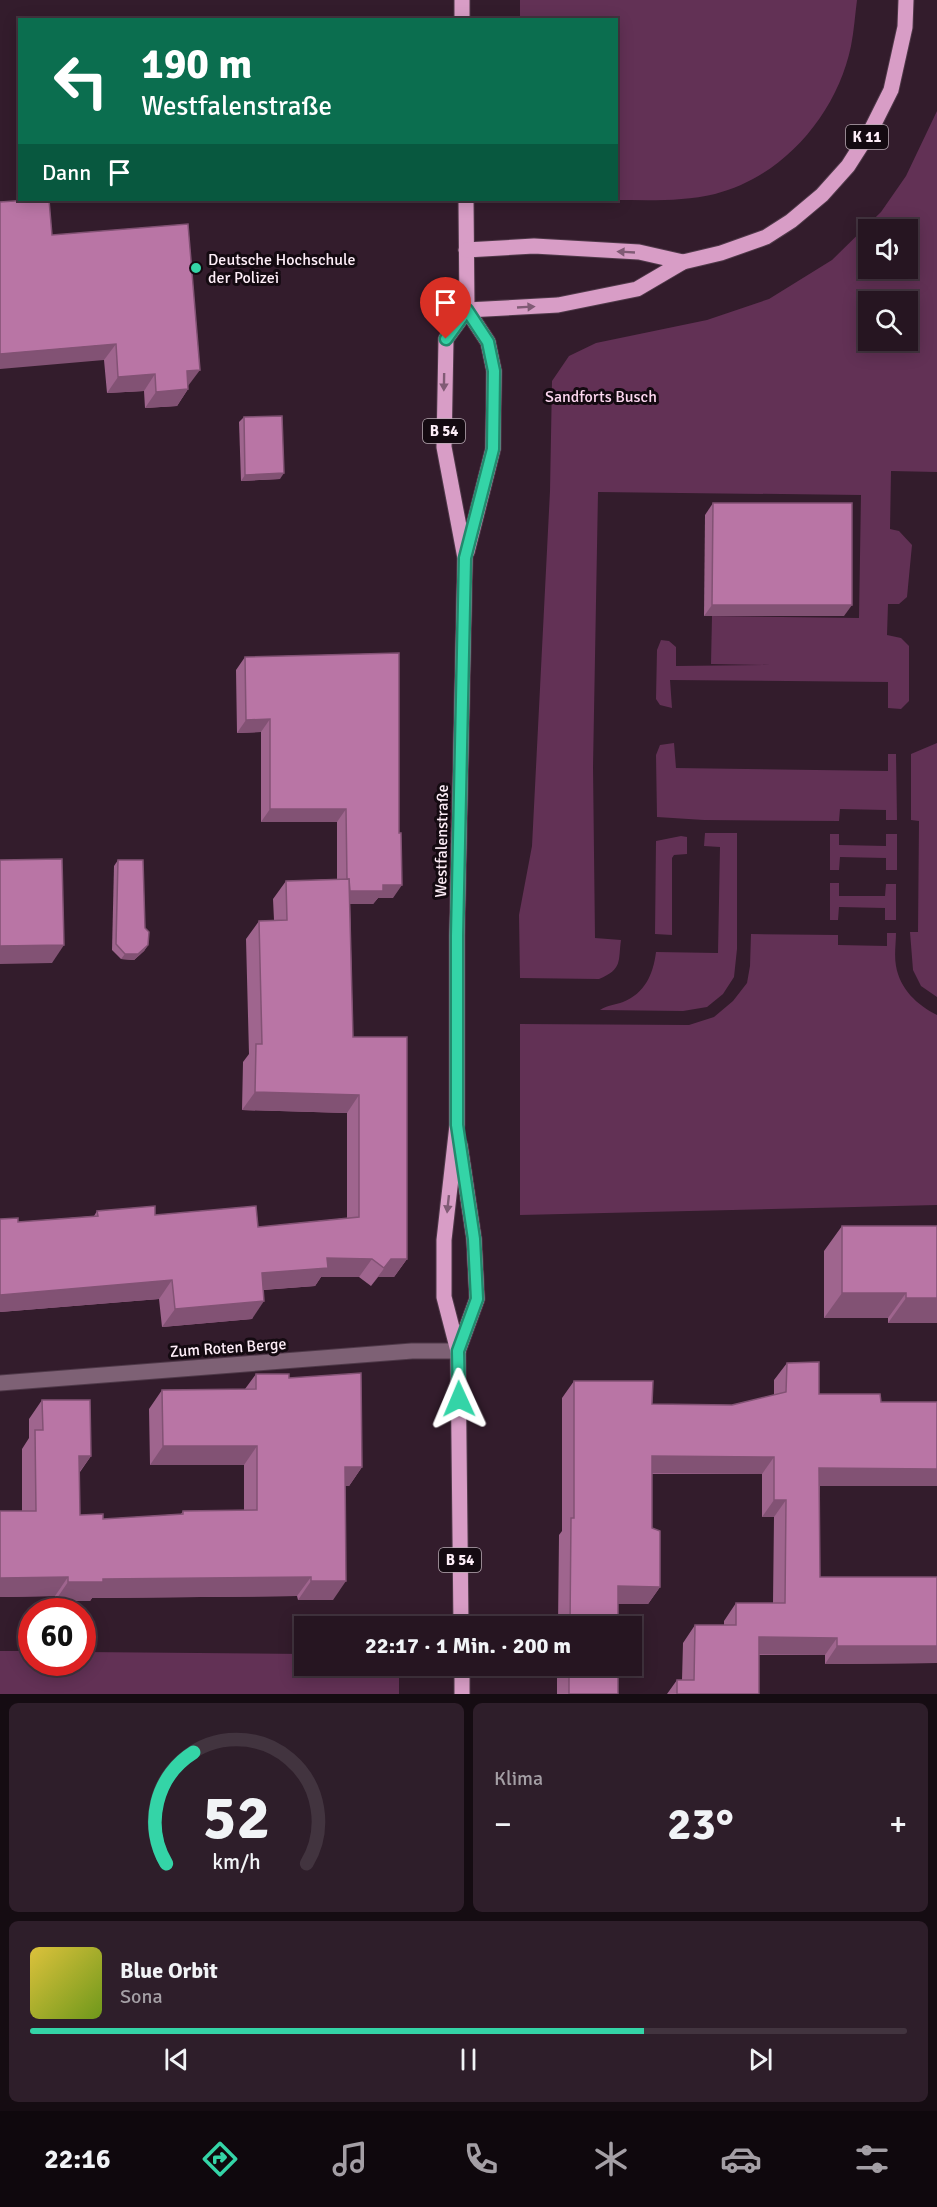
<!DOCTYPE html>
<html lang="de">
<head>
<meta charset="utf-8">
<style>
	:root { --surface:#261521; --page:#2e1e2a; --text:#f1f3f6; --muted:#a49fa5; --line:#42343f; --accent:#34d4a7 }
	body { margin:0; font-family:Signika,sans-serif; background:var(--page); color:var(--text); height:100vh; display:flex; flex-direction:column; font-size:22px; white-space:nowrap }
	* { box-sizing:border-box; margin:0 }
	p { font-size:20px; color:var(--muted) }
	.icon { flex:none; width:33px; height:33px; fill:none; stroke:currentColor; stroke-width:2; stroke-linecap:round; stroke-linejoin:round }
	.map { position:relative; height:1694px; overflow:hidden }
	.panel { display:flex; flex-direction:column; gap:9px; padding:9px; background:#150c12; flex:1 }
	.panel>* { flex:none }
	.banner { position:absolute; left:18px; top:18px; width:600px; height:183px; border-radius:0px; box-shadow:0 3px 15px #0003,0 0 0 2px var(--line); background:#0b6e4f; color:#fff; overflow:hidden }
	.buttons { position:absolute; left:858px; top:219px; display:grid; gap:12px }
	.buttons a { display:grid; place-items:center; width:60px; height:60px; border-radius:0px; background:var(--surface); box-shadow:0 3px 15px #0003,0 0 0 2px var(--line); font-size:30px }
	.speed { position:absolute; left:18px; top:1598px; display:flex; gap:12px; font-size:30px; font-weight:700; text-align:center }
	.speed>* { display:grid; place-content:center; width:78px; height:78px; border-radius:50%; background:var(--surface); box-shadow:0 3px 15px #0003,0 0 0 2px var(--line); line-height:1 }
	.speed .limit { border:9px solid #d22; background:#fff; color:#111 }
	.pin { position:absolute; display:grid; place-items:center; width:51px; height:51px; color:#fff; margin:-62px -26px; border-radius:50% 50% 50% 0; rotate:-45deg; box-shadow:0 0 6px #0007 }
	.pin .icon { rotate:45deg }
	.me { position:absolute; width:66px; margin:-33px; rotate:359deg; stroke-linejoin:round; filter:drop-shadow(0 0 4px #0008) }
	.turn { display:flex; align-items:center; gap:21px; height:126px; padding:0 24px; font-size:27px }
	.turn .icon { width:78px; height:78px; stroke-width:2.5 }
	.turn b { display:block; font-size:42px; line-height:51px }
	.then { display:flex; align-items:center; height:57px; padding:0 24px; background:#0003; gap:12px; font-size:22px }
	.big { font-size:45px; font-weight:800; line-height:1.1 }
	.panel .tile { flex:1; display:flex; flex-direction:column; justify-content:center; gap:9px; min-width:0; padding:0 21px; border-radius:9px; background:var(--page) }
	.panel .dial { align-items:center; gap:0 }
	.dial svg { height:156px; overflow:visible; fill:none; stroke:var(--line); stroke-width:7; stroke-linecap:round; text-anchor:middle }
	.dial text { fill:var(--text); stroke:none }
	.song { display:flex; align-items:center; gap:18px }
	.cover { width:72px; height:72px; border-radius:9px; background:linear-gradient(135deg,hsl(50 70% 55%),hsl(80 70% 35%)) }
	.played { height:6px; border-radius:3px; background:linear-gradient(90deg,var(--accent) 70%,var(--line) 70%) }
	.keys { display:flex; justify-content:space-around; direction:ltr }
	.heat { display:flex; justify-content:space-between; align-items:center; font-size:33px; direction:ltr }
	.panel .tiles { flex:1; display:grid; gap:9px; grid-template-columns:1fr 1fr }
	.tile:last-child { grid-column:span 2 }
	.trip { position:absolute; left:294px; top:1616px; width:348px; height:60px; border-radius:0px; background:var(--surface); box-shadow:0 3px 15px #0003,0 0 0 2px var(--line); font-weight:800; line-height:60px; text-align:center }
	.dock { display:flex; height:96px; justify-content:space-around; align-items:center; background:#0f080d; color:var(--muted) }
	.dock .icon { width:42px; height:42px }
	.dock .on { color:var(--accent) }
	.dock b { font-size:27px; color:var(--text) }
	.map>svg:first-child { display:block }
	.green { fill:#623155; fill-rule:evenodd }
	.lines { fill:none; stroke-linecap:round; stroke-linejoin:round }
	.minor-casing { stroke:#4f3949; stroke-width:17 }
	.major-casing { stroke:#4f3949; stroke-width:17 }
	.minor { stroke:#7e6175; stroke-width:15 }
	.major { stroke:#d89dc6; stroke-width:15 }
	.wall { fill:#9f658e }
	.shaded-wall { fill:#825274 }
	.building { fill:#b975a5; stroke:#825274; stroke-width:1.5 }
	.oneway { fill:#805b75 }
	.route-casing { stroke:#228a6d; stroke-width:15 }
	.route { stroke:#34d4a7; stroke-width:10 }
	.poi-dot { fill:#34d4a7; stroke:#140a11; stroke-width:2 }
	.labels { text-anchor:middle; stroke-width:6; stroke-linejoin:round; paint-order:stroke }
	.shield { fill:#140a11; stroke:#b8aab3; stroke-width:1.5 }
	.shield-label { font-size:15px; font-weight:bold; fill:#feeef8 }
	.poi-label { font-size:16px; fill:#feeef8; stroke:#140a11; text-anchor:start }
	.park-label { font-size:16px; fill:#fdd7f0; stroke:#140a11 }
	.street-label { font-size:16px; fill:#feeef8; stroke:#140a11 }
</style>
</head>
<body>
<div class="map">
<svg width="937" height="1694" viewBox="0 0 937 1694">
	<rect width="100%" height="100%" fill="#331c2c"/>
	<!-- green -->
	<g class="green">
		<path d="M520,0h337c-2,15 -3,31 -6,46 -14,68 -68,131 -136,148 -33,8 -68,6 -101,6h2v-180l-96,-1z"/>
		<path d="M937,111v361l-46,-1 -1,58 9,2 13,14 -5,52 -8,7h-11l-1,31 14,3 8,8v55l-8,8 -13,-1v-26l-218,-2 2,28 -12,-3 -4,-6 1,-49 4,-10 8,1 7,6v19l94,-1 -59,-1 1,-48 147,2 2,-123 -263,-3 -5,275 2,171 26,2c-3,21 2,29 -22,39l-79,-1 -1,-63 13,-69 18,-355 2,-110 17,-25 27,-13 111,-23 62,-21 63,-39 49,-48 25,-36zM868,230h40v38h-40zM868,302h40v38h-40z"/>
		<path d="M674,743l2,25 212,3v-17h8l1,66h-11v-10l-46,-1 -1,12 -135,-1 -47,-3 -1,-62 4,-10z"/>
		<path d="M937,743v254l-16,-11 -8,-16 -3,-38h8l1,-111 -8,-1v-66z"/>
		<path d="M705,833h32v116l-3,28 -11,17 -16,13 -24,4 -83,-1c8,-5 15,-5 23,-8 22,-9 30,-27 33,-50l62,1 2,-106 -16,-1z"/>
		<path d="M830,834h9v11l47,1v-12h11v36h-11v-12l-46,-1 -1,13h-9z"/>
		<path d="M681,836l6,1v17l-13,1 -2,3v77l-17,-1 1,-93z"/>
		<path d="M830,883h9v13h46l1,-12h10v36h-11v-12l-46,-1 -1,13h-8z"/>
		<path d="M887,933h9c0,10 -2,22 0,33 4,23 21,39 41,49v190l-417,10v-191l169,1 25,-8 19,-16 14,-18 3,-17 1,-32 87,1v10l49,1z"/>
		<path d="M0,1651h31l1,11h50l1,-10 221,2v11h95v29h-399z"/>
	</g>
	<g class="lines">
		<!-- minor casing -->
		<g class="minor-casing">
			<path id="minor" d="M0,1383l412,-32h46"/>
		</g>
		<!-- major casing -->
		<g class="major-casing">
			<g id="major">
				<path d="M462,0v20"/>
				<path d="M466,200l1,110 21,32 6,29 -1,78 -26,103"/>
				<path d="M466,250l68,-4 105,6 44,10"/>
				<path d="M467,310l91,-5 79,-16 46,-27 38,-9 45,-16 25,-16 31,-26 26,-29 23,-36 20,-40 14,-63 1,-27"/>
				<path d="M458,1351l19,-52 -3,-60 -14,-94"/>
				<path d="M461,1626l-3,-275 -14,-54v-57l13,-115v-189l8,-378 -21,-111 2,-108 21,-29"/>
				<path d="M462,1665v29"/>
			</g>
		</g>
		<!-- minor -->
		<use href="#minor" class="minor"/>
		<!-- major -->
		<use href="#major" class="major"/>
	</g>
	<!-- wall -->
	<g class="wall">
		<path d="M52,235l136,151v3l-11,17 -32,2 -1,-17 -37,2 -3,-33z"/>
		<path d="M244,417l36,62 -39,2 -2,-59z"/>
		<path d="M713,503l131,113h-140l1,-101z"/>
		<path d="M399,653l-6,245h-15l-5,6h-23l3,133 54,222 -13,18h-16l-7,9 -12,-9h-38l-6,9 -52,4 -11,29 -90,8 -3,-28 -159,13v-93l18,3 76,-6 3,-5 58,4 103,12 89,-9v-105l-105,-3 1,-48 6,-8 -3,-115 13,-18 15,-1 -1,-21 13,-18 51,-2v-57h-76v-90l-24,1 -1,-63 9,-13z"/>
		<path d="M118,860l27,68 3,17 -4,6 -10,9 -13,-1 -9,-9 2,-84z"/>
		<path d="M842,1226h95v97h-49v-5h-64v-67z"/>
		<path d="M787,1363l32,31 62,8h56v84h-117v91h117v86l-112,1v-9h-66v39h-92l10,-14h5l1,-37 12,-18h29v-4l12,-18h37l1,-86h-12v-43h-110v54l8,59 -12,17h-30v22h-60l1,-91 3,-4v-133l12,-17 78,23 80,1 42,-10v-15z"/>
		<path d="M256,1374l33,4 73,89 -13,19h-4l-12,114h-35l-1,-4 -205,2 -2,3h-35v-5l-55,1v-86h22v-62l7,-11v-19l13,-19 49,56 -11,16v43l23,4 78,-5 2,-3 61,-1v-45h-94l-1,-56 13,-19 83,-1z"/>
		<rect x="557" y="1665" width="61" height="29"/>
	</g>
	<!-- shaded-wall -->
	<g class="shaded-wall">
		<path d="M116,344l-12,16 -104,9v-15z"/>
		<path d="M200,370l-12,16 -1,-15z"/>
		<path d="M155,374l-11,17 -37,2 11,-16z"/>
		<path d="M188,389l-11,17 -32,2 11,-16z"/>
		<path d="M284,473l-4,6 -39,2 4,-6z"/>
		<path d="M712,605h140l-8,11h-140z"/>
		<path d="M270,719l-9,13 -24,1 9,-13z"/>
		<path d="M270,809h76l-9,13h-76z"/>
		<path d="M383,885h19l-9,13h-15l-5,6h-35l9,-13z"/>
		<path d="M64,945l-12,18 -52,1v-18z"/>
		<path d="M148,945l-4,6 -10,9 -13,-1 4,-5z"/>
		<path d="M255,1092l104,3 -12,18 -105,-3z"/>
		<path d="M327,1258l45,1 -13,18h-38l-6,9 -66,5 13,-18z"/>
		<path d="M391,1259h16l-13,18h-16l-7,9z"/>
		<path d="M172,1280l-13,19 -159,13v-17z"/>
		<path d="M842,1293h64l-18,25h-64z"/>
		<path d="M906,1298h31v25h-49z"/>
		<path d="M264,1301l-12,18 -90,8 13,-18z"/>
		<path d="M163,1446h94l-13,19h-94z"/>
		<path d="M79,1456h12l-14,19z"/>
		<path d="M652,1456l122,1 -12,17 -122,-1z"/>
		<path d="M345,1467h17l-13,19h-18z"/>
		<path d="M819,1468l118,1v17h-130z"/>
		<path d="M774,1500h12l-12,17h-12z"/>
		<path d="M68,1577l-13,19 -55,1v-19z"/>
		<path d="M311,1577l-14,19 -205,2 -2,3h-35l13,-19 35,-3z"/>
		<path d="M311,1581h35l-13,19h-35z"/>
		<path d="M618,1586l42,1 -12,17h-42z"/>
		<path d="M759,1637l78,1 -12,17 -78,-1z"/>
		<path d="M837,1646h100v17l-112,1z"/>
	</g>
	<!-- building -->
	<g class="building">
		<path d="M29,200h20l3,35 136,-11 12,146 -13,1 1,18 -32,3 -1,-18 -37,3 -2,-33 -116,10v-152z"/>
		<path d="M282,416l2,57 -39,2 -1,-58z"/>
		<path d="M713,503h139v102h-140z"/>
		<path d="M399,653v180h2l1,52h-19v6h-33l-1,-12h-2l-1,-70h-76v-90l-24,1 -1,-63z"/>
		<path d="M62,859l2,86 -64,1v-86z"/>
		<path d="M118,860h25l2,68 4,4 -1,13 -10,9h-13l-9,-10z"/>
		<path d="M349,879l4,158h54v222h-16l-7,9 -12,-9 -45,-1 1,10 -66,5 2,28 -89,8 -3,-29 -172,15v-76l18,-1v4l80,-6 -1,-5 58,-5v9l101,-9 2,21 101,-10v-122l-104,-3 1,-48h6l-3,-123 28,-1 -1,-39z"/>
		<path d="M842,1226h95v72h-31v-5h-64z"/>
		<path d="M819,1362v32h61l1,8h56v67l-118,-1 1,109h117v69h-100v-8l-78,-1v57h-82v-14h17l1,-55h41v-22h49l1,-103h-12v-43l-122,-1v72l8,3v56l-42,-1v40h-48l1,-108h3v-137h79l-1,23 80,1 54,-13 1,-29z"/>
		<path d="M361,1373l1,94h-17l1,114h-35v-4l-208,2v3h-35v-5l-68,1v-67h36l-1,-81h8l-1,-30h48l1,56h-12l1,59 23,-1v5l80,-5v-3l74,-1v-64h-94l-1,-56 94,-1v-15h33v4z"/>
		<rect x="569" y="1665" width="49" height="29"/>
	</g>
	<!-- one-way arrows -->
	<defs><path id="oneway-solid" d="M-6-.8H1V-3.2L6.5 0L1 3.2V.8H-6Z" transform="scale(1.5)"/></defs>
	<g class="oneway">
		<use href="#oneway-solid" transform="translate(626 252) rotate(-177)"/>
		<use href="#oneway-solid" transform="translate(526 307) rotate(-3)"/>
		<use href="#oneway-solid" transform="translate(444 382) rotate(91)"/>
		<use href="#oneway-solid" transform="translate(448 1204) rotate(96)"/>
	</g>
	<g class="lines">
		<!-- route casing -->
		<g class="route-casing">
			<path id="route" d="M446,339l21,-29 21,32 6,29 -1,78 -28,109 -8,378v189l17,114 3,60 -19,52 1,48"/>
		</g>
		<!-- route -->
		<use href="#route" class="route"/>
	</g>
	<!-- markers -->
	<circle class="poi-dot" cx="196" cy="268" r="6"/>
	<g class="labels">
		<!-- shield labels -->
		<g class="shield">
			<rect x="846" y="125" width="42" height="24" rx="4.5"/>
			<rect x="423" y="419" width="42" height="24" rx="4.5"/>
			<rect x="439" y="1548" width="42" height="24" rx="4.5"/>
		</g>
		<g class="shield-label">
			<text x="867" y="142">K 11</text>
			<text x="444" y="436">B 54</text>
			<text x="460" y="1565">B 54</text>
		</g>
		<!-- poi labels -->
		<g class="poi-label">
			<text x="208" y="265">Deutsche Hochschule<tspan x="208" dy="18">der Polizei</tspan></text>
		</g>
		<!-- park labels -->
		<g class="park-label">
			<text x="601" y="402">Sandforts Busch</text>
		</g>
		<!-- street labels -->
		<g class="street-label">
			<text transform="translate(441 841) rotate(-89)" y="6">Westfalenstraße</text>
			<text transform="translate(228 1347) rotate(-4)" y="6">Zum Roten Berge</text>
		</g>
	</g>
</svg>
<div class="buttons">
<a><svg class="icon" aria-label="sound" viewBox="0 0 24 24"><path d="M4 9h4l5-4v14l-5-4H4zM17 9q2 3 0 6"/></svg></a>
<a><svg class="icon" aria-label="search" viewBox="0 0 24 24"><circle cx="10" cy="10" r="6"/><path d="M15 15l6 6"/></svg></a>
</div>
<div class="speed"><div class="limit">60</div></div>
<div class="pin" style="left:446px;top:339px;background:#d93025"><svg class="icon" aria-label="arrive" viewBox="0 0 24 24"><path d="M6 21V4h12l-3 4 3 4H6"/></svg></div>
<svg class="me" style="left:459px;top:1399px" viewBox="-20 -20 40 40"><path d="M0-17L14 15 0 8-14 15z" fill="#34d4a7" stroke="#fff" stroke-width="4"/></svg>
<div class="trip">22:17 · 1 Min. · 200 m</div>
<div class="banner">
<div class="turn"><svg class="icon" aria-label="left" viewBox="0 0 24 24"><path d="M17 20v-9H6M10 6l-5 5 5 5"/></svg><div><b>190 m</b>Westfalenstraße</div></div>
<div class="then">Dann<svg class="icon" aria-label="arrive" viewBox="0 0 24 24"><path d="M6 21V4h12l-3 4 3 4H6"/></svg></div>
</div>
</div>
<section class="panel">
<div class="tiles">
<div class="tile dial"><svg viewBox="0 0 100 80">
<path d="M14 69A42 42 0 1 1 86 69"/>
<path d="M14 69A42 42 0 0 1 28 12" stroke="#34d4a7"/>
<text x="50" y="56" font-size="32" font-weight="700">52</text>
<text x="50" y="72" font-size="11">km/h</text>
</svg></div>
<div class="tile"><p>Klima</p>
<div class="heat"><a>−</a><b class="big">23°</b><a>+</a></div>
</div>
<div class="tile">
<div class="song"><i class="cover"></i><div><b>Blue Orbit</b><p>Sona</p></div></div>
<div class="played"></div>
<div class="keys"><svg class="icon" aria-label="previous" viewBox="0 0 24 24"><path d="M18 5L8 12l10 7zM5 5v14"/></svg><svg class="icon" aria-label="pause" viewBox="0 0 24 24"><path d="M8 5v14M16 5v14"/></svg><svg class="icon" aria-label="next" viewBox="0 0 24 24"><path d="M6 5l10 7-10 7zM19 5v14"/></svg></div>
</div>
</div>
</section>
<nav class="dock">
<b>22:16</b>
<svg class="icon on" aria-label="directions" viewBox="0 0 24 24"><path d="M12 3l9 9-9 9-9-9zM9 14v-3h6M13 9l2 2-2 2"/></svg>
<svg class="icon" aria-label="music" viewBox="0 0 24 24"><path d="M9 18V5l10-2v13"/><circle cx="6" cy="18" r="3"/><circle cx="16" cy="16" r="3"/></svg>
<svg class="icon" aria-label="phone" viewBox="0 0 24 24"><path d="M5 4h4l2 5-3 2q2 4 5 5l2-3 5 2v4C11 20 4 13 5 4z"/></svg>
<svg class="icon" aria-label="climate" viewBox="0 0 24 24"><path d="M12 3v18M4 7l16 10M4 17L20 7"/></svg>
<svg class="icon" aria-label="car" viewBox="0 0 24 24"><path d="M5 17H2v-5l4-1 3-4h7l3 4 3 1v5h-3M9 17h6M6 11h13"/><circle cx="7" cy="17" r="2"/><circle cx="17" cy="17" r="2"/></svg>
<svg class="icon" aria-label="filters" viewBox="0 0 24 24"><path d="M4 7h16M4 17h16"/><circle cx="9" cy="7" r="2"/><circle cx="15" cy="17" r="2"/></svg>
</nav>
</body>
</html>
